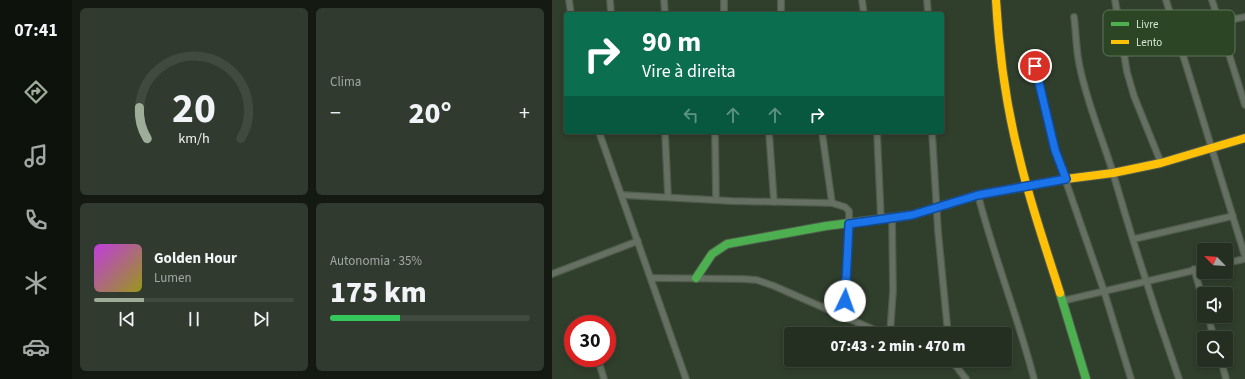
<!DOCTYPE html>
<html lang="pt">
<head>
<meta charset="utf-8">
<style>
	:root { --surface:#242e21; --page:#303a2e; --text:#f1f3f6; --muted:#a3a8a5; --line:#414a3f; --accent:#9ead9a }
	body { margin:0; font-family:"Source Sans 3",sans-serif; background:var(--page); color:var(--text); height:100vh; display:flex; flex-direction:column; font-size:15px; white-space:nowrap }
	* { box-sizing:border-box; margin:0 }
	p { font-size:13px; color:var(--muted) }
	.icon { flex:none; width:22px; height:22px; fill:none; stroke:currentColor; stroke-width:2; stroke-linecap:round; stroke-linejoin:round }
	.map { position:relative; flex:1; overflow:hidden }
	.side { display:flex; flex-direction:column; gap:8px; padding:8px; background:#141912; width:480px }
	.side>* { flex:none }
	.hud { position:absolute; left:12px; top:12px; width:380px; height:122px; border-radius:4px; box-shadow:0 2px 6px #0003,0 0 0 1px var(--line); background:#0b6e4f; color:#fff; overflow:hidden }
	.needle { width:26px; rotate:295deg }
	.fabs { position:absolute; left:645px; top:243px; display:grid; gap:8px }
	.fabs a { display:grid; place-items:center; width:36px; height:36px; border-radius:4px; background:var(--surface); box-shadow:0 2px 6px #0003,0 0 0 1px var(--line); font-size:20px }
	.speed { position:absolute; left:12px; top:315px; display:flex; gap:8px; font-size:20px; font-weight:700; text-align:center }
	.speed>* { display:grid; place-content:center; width:52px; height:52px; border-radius:50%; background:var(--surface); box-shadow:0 2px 6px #0003,0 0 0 1px var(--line); line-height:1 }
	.speed .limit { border:6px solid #d22; background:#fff; color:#111 }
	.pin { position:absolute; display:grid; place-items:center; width:34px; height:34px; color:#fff; margin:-17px; border:2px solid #fff; border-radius:50%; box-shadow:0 1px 4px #0007 }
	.me { position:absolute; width:44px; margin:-22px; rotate:3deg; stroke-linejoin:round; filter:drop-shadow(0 0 3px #0008) }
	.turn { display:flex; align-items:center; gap:14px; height:84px; padding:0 12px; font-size:18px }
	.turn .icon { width:52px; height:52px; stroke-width:2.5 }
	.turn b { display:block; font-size:28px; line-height:34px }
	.lanes { display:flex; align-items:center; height:38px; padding:0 12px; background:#0003; justify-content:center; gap:20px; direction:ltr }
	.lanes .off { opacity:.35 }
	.big { font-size:30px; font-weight:800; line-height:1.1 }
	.side .widget { flex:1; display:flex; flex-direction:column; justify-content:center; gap:6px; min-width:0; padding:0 14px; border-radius:6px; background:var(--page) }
	.side .dial { align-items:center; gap:0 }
	.dial svg { height:104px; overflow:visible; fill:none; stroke:var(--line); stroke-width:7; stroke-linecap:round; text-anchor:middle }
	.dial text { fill:var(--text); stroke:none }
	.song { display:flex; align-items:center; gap:12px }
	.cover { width:48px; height:48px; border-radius:6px; background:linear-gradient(135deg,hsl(290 70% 55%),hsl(60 70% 35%)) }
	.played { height:4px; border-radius:2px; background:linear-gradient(90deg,var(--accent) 25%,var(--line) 25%) }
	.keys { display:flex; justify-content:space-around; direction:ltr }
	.heat { display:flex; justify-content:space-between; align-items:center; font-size:22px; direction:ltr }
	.charge { height:6px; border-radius:3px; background:linear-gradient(90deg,#34c759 35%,var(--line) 0) }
	.side .tiles { flex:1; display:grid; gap:8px; grid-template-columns:repeat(2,1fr) }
	.trip { position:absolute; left:232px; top:327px; width:228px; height:40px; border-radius:4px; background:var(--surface); box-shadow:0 2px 6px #0003,0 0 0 1px var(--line); font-weight:800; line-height:40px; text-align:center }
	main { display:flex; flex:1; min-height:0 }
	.tab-bar { display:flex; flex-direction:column; width:72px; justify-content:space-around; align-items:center; background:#0e120d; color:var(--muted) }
	.tab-bar .icon { width:28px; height:28px }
	.tab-bar .on { color:var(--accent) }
	.tab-bar b { font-size:18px; color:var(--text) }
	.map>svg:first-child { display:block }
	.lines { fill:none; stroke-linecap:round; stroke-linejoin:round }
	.street-casing { stroke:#4f5b4b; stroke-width:8 }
	.fast-casing { stroke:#4f5b4b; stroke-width:10 }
	.slow-casing { stroke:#4f5b4b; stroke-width:10 }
	.street { stroke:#667062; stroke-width:5.5 }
	.fast { stroke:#4caf50; stroke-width:8 }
	.slow { stroke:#ffc107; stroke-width:8 }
	.route-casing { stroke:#114b97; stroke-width:10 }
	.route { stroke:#1a73e8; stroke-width:7 }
	.key { fill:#2b4525; stroke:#5f765a; stroke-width:1 }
	.key-label { font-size:11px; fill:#d9e9d5 }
</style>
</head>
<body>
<main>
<nav class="tab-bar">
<b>07:41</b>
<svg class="icon on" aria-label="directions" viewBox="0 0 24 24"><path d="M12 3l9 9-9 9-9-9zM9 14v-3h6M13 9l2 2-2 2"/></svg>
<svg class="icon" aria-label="music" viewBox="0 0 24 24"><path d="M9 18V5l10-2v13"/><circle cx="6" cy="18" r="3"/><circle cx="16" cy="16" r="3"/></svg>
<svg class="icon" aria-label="phone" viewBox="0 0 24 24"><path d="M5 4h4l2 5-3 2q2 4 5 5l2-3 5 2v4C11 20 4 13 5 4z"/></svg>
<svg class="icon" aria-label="climate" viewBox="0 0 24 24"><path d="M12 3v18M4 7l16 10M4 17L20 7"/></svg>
<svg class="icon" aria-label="car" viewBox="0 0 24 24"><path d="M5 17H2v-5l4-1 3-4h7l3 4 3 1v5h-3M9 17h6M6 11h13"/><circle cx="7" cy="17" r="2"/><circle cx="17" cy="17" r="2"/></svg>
</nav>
<section class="side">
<div class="tiles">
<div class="widget dial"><svg viewBox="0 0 100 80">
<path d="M14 69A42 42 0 1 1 86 69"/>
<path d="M14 69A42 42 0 0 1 8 45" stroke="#9ead9a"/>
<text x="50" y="56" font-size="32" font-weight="700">20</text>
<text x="50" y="72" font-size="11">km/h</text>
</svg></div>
<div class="widget"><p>Clima</p>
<div class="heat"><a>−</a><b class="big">20°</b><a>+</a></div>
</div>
<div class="widget">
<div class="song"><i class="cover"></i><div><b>Golden Hour</b><p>Lumen</p></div></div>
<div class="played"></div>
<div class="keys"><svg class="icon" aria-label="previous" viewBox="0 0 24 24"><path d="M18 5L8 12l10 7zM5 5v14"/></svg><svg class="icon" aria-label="pause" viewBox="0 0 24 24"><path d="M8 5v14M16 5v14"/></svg><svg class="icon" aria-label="next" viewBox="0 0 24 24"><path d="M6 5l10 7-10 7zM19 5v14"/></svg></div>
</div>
<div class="widget"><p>Autonomia · 35%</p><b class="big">175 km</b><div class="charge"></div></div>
</div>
</section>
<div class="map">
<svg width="693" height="379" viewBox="0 0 693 379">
	<rect width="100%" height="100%" fill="#303e2c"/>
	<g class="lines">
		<!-- street casing -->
		<g class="street-casing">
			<g id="street">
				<path d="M17,0l2,14"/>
				<path d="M58,0l1,14"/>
				<path d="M112,0l1,14"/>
				<path d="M172,0v14"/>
				<path d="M229,0v14"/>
				<path d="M310,0l2,14"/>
				<path d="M375,0l1,14"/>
				<path d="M563,0l12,72 7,24 27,67"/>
				<path d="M614,0l79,256"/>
				<path d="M660,0l33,105"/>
				<path d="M522,17c2,15 2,31 5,46 7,38 23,74 34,110 20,69 42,138 66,206"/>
				<path d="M667,22l26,-5"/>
				<path d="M483,66l20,84 49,141 27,88"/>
				<path d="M47,132l87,247"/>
				<path d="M113,132l3,64"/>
				<path d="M163,132l1,68"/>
				<path d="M217,132l5,70"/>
				<path d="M270,132l10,71"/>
				<path d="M325,132l4,88"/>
				<path d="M380,132l6,99 10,103"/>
				<path d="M70,195l110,6 100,2 13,4 4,4v13l-5,92"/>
				<path d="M426,195c16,62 40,122 56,184"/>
				<path d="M582,239l99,-23"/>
				<path d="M674,263l19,-4"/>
				<path d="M642,269l10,34"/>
				<path d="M0,274l86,-33"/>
				<path d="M99,278l93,1 13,1 17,6 110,48"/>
				<path d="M510,301l142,-33"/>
				<path d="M656,316l6,22"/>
				<path d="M338,334l3,-43 -1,-73"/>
				<path d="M392,360l12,6 10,13"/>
				<path d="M669,360l5,19"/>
				<path d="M48,366l4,13"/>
			</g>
		</g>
		<!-- fast casing -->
		<g class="fast-casing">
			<g id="fast">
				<path d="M144,278l16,-24 15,-10 99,-18 86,-11 33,-10"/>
				<path d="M508,293l26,86"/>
			</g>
		</g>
		<!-- slow casing -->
		<g class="slow-casing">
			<g id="slow">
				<path d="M444,0c3,53 10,105 23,156 11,47 27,92 41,137"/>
				<path d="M393,205l33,-10 88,-16 47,-6 48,-10 84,-25"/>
			</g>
		</g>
		<!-- street -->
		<use href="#street" class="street"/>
		<!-- fast -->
		<use href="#fast" class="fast"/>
		<!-- slow -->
		<use href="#slow" class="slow"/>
	</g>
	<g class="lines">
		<!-- route casing -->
		<g class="route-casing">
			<path id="route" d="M293,301l4,-77 63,-9 66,-20 88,-16 -11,-29 -20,-84"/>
		</g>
		<!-- route -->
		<use href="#route" class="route"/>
	</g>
	<!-- legend -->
	<rect x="551" y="10" width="132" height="46" rx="6" class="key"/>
	<rect x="559" y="22" width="18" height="4" fill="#4caf50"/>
	<rect x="559" y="40" width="18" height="4" fill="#ffc107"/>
	<g class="key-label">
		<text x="584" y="28">Livre</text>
		<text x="584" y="46">Lento</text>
	</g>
</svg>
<div class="fabs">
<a><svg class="needle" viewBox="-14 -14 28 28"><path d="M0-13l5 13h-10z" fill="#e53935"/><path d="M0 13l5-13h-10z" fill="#a3a8a5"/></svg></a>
<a><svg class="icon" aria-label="sound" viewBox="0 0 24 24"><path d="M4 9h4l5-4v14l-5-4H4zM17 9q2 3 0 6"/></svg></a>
<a><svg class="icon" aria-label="search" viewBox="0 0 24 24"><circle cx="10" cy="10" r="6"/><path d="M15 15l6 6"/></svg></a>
</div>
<div class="speed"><div class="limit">30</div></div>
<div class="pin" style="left:483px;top:66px;background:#d93025"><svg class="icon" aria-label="arrive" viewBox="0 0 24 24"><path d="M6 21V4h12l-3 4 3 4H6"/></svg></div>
<svg class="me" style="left:293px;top:301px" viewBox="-20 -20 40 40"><circle r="19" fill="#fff"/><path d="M0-13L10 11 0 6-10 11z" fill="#1a73e8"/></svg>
<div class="trip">07:43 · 2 min · 470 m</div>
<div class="hud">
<div class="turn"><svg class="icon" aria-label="right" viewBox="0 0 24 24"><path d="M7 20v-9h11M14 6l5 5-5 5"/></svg><div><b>90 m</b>Vire à direita</div></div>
<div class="lanes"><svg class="icon off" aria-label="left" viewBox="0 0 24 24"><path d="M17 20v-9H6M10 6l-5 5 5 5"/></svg><svg class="icon off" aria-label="ahead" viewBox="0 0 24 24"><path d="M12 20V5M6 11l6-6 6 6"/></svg><svg class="icon off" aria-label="ahead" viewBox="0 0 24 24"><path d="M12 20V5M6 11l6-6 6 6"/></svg><svg class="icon" aria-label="right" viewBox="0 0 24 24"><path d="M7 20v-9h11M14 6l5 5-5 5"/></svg></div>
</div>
</div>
</main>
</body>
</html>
